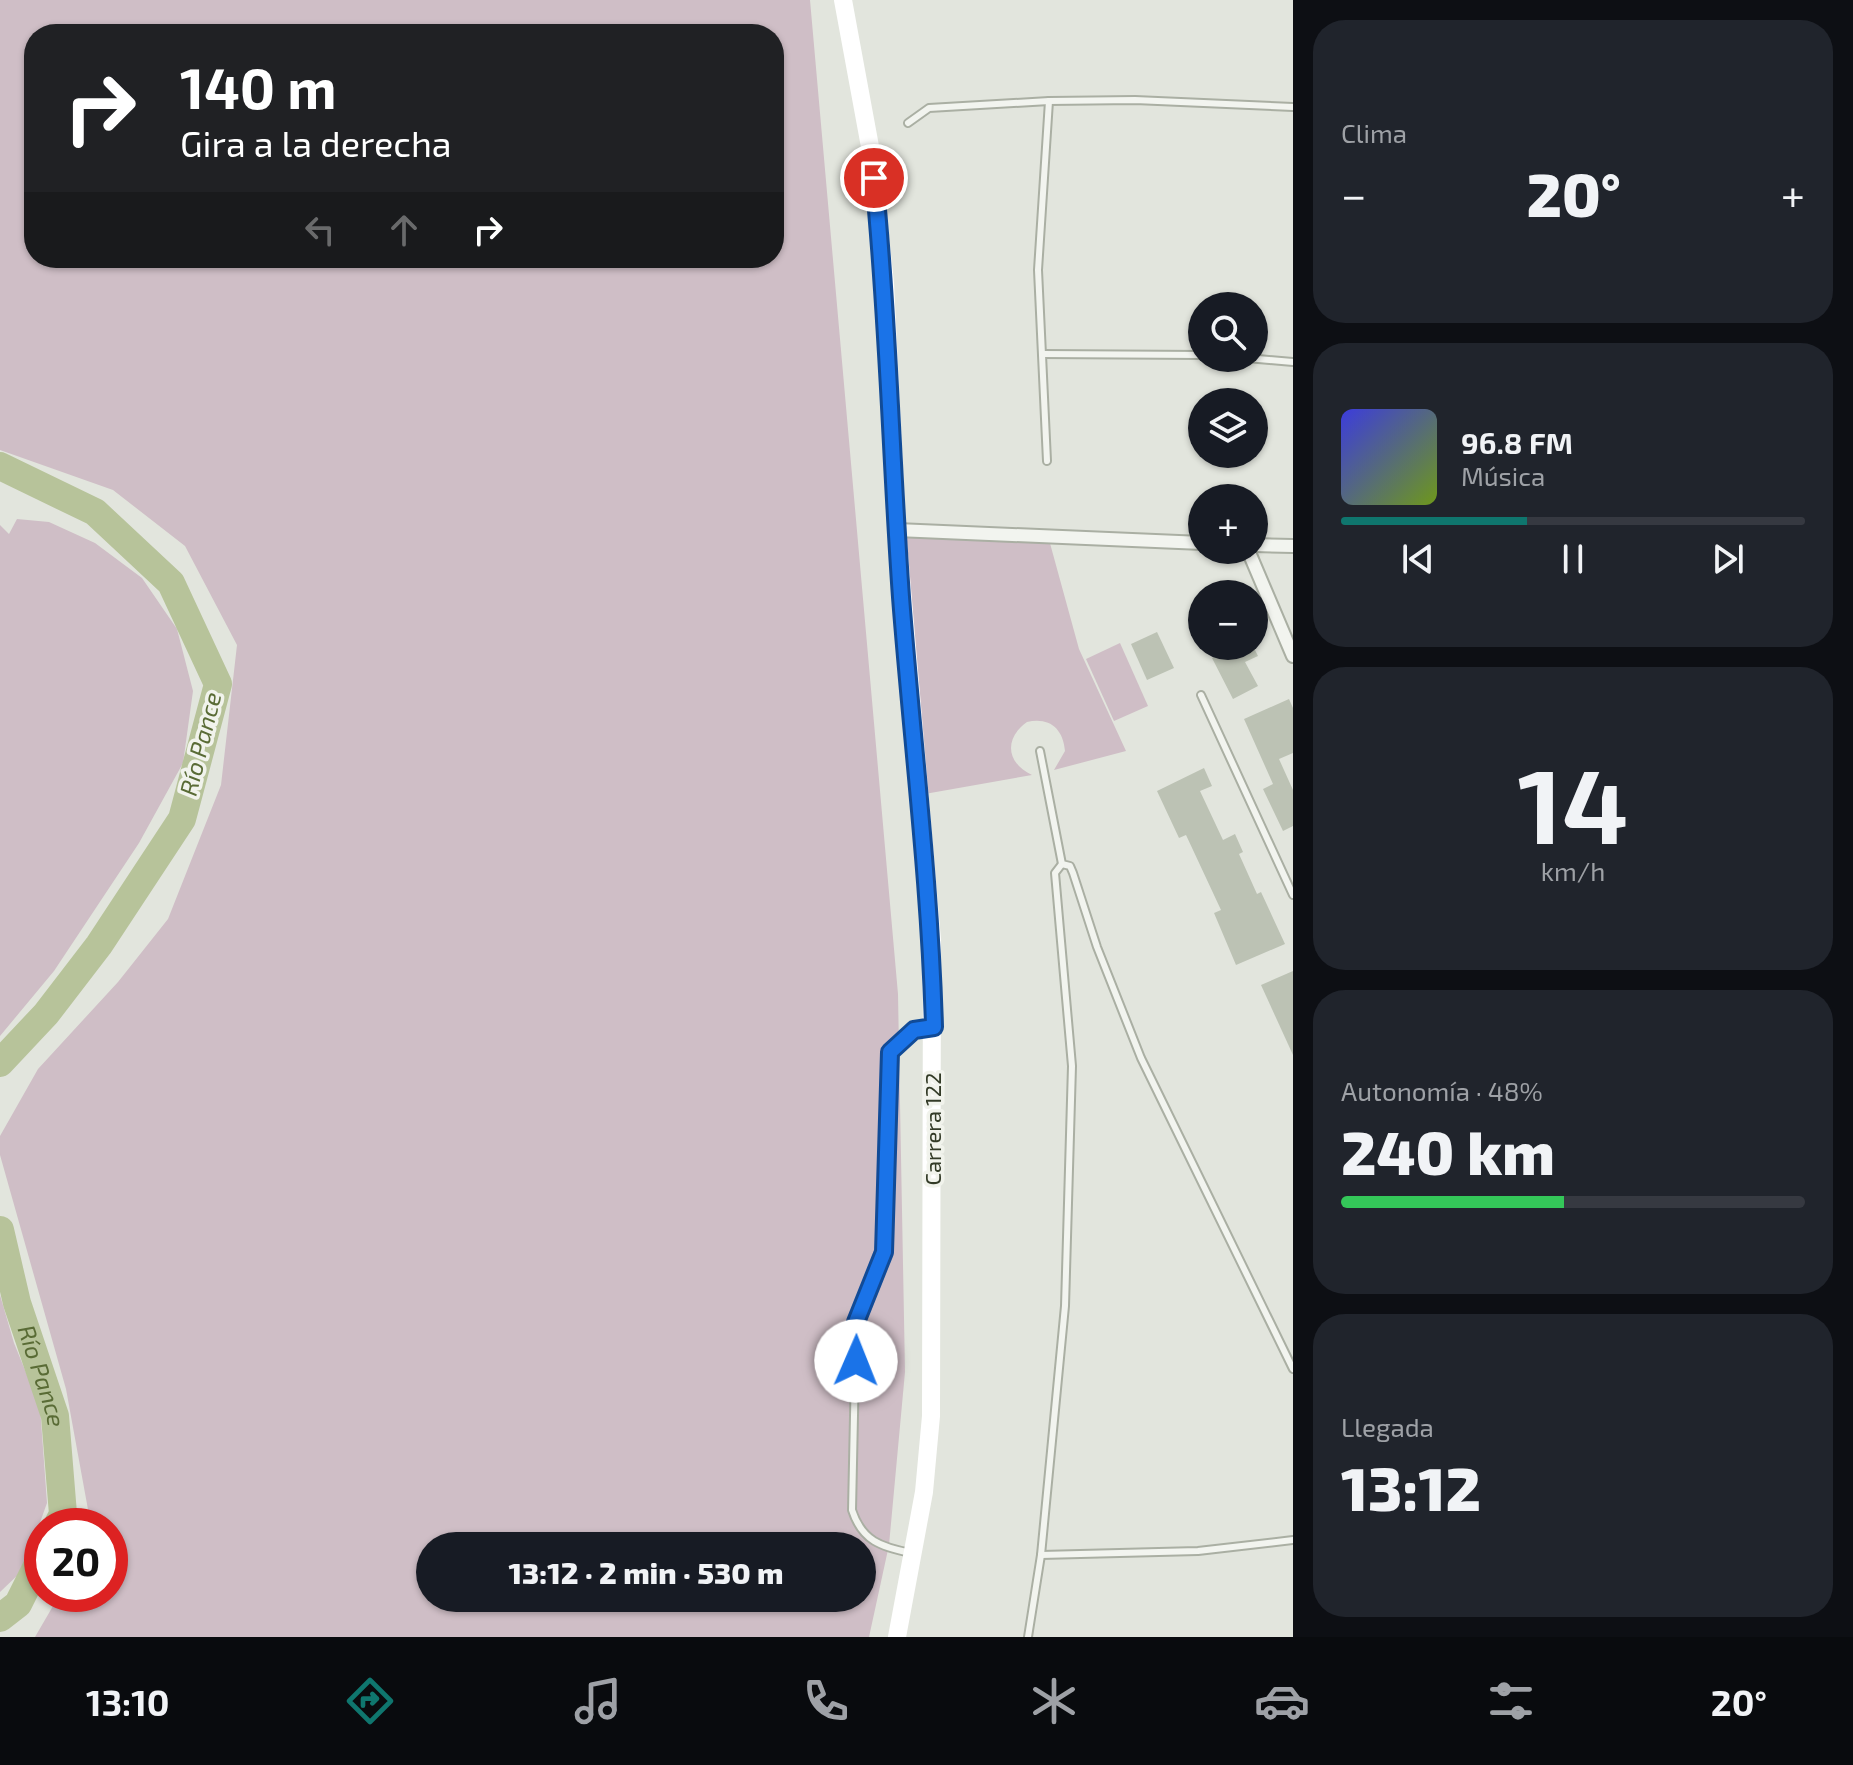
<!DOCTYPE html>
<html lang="es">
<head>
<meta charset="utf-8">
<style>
	:root { --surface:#171b24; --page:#20242c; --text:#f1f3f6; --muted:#9ea1a6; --line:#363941; --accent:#0f766e }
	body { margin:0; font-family:"Exo 2",sans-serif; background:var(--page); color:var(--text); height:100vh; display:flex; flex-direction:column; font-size:30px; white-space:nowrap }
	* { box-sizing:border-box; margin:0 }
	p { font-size:26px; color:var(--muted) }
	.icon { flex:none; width:44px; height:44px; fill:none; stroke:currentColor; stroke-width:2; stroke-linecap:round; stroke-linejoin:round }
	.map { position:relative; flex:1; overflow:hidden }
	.panel { display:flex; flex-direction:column; gap:20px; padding:20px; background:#0d0f14; width:560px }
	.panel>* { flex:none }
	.guide { position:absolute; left:24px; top:24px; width:760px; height:244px; border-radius:32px; box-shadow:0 2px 6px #0004; background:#202124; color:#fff; overflow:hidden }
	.buttons { position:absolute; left:1188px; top:292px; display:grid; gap:16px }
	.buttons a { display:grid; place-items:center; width:80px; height:80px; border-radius:50%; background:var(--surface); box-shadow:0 2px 6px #0004; font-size:40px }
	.speed { position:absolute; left:24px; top:1508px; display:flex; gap:16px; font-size:40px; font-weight:700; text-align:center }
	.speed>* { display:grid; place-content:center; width:104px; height:104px; border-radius:50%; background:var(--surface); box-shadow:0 2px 6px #0004; line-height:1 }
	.speed .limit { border:12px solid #d22; background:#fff; color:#111 }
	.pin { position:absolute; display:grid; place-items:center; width:68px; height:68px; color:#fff; margin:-34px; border:4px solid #fff; border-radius:50%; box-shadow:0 2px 8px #0007 }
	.me { position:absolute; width:88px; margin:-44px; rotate:1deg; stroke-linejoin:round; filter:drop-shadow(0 0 6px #0008) }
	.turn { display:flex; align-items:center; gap:28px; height:168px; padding:0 24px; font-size:36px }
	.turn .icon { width:104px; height:104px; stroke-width:2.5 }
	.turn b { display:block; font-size:56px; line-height:68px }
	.lanes { display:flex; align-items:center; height:76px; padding:0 24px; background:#0003; justify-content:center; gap:40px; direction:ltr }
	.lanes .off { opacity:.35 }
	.big { font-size:60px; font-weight:800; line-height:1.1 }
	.panel .tile { flex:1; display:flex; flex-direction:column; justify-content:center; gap:12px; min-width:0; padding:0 28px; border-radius:32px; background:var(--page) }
	.panel .dial { align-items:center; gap:0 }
	.dial b { font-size:104px; line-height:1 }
	.song { display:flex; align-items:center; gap:24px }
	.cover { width:96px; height:96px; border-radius:12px; background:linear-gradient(135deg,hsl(240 70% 55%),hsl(80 70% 35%)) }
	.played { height:8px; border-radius:4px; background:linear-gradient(90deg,var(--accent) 40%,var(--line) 40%) }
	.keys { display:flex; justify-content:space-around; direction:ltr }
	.heat { display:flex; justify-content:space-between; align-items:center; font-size:44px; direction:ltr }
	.charge { height:12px; border-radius:6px; background:linear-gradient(90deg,#34c759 48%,var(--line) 0) }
	.trip { position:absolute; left:416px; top:1532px; width:460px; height:80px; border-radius:40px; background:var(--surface); box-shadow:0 2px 6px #0004; font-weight:800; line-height:80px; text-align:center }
	.tab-bar { display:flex; height:128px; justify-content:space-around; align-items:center; background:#090b0e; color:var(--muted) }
	.tab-bar .icon { width:56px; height:56px }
	.tab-bar .on { color:var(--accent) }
	.tab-bar b { font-size:36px; color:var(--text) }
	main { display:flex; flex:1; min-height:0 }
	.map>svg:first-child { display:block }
	.green { fill:#cfbec6; fill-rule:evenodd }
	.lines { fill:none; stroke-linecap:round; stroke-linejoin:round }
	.river { stroke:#b7c39a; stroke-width:28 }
	.building { fill:#bcc2b4 }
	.lane-casing { stroke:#aaafa3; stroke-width:10 }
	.street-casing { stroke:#aaafa3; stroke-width:16 }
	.lane { stroke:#f2f4ef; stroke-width:6 }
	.street { stroke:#f2f4ef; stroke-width:12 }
	.secondary { stroke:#fff; stroke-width:18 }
	.route-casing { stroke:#114b97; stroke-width:20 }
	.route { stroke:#1a73e8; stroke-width:14 }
	.labels { text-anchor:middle; stroke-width:7; stroke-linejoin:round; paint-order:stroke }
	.street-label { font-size:22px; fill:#333b27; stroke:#f1f3ec }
	.water-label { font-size:24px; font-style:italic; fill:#596b35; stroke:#f1f3ec }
</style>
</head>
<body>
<main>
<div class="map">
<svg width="1293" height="1637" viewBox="0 0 1293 1637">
	<rect width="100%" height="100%" fill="#e2e5dd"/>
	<!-- green -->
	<g class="green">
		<path d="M0,0h810l88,994 7,378 -16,173 -20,92h-834l25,-43h50v-68h-25l4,-11 -23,-126 -66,-234v-19l38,-67 80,-87 50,-63 53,-134 16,-140 -52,-99 -72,-56 -113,-40zM34,34h740v224h-740zM430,1546h432v52h-432z"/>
		<path d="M17,519l32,3 46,21 47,35 35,51 16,62 -10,72 -44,80 -85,128 -54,65v-511l9,9z"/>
		<path d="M897,530l151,6 31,113 47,102 -72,19 11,-19c-2,-23 -16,-34 -38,-29 -23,16 -21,41 5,53l-113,20z"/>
		<path d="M1120,643l28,63 -34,15 -28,-62z"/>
		<path d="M0,1295l14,48 26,64 7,96 -24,67 -23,22z"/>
	</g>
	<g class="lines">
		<!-- river -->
		<g class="river">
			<path d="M0,466l95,46 76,71 47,101 -36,135 -83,126 -53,69 -46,49"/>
			<path id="s1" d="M0,1230l17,73 38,113 8,98 -6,12"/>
			<path d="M0,1618l18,-14 24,-48"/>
		</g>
	</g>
	<!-- building -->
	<g class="building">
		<path d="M1157,632l17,36 -27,12 -16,-36z"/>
		<path d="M1235,646h18l5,10 -13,6 13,24 -25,13 -21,-41z"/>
		<path d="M1289,699l4,9v45l-14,6 14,31v36l-10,5 -20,-42 10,-5 -29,-65z"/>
		<path d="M1204,768l8,18 -12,5 23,49 12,-6 8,18 -4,2 18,40 4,-2 24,52 -49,21 -22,-52 7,-3 -35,-75 -7,3 -22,-47z"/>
		<path d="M1293,971v84l-32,-70z"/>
	</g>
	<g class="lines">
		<!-- lane casing -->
		<g class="lane-casing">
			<g id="lane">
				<path d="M908,123l21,-15 120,-7 86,-1 158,7"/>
				<path d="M1042,354l160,1"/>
				<path d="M1247,358l46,4"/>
				<path d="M1047,461l-9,-191 11,-169"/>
				<path d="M1201,695l92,200"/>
				<path d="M1040,751l22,113 8,2 3,7 24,74 44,111 152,311"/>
				<path d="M911,1553c-30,-6 -49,-12 -59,-43l4,-188 28,-70 6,-200 24,-22 17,-3"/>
				<path d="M1041,1555l157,-4 95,-11"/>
				<path d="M1028,1637l13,-82 24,-249 7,-240 -17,-193 7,-9"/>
			</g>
		</g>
		<!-- street casing -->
		<g class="street-casing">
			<g id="street">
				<path d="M897,530l305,13"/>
				<path d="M1254,545l39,1"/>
				<path d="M1248,550l45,106"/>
			</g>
		</g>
		<!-- lane -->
		<use href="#lane" class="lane"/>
		<!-- street -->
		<use href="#street" class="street"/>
		<!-- secondary -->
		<path class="secondary" d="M843,0l28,152 14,131 12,247 35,410 -1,476 -7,76 -27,145"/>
	</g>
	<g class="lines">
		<!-- route casing -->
		<g class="route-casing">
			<path id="route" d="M856,1361v-39l28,-70 6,-200 24,-22 20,-3c-4,-144 -22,-287 -33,-430 -10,-140 -13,-280 -27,-419"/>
		</g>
		<!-- route -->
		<use href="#route" class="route"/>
	</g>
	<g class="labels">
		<!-- street labels -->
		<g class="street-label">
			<text transform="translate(933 1129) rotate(-90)" y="8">Carrera 122</text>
		</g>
		<!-- water labels -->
		<g class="water-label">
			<text transform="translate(201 744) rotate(-76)" y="8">Río Pance</text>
			<text dy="8" stroke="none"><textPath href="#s1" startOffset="152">Río Pance</textPath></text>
		</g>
	</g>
</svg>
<div class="buttons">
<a><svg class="icon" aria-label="search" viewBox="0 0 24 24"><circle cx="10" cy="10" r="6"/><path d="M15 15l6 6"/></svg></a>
<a><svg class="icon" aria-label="layers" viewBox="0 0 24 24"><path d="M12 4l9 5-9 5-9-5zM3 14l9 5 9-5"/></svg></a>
<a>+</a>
<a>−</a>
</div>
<div class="speed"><div class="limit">20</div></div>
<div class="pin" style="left:874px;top:178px;background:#d93025"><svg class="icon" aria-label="arrive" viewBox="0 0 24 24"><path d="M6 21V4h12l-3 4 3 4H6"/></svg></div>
<svg class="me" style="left:856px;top:1361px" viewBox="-20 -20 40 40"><circle r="19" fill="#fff"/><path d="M0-13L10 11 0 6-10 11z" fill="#1a73e8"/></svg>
<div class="trip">13:12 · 2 min · 530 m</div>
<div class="guide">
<div class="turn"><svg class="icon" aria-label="right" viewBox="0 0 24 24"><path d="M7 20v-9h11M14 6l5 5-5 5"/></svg><div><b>140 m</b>Gira a la derecha</div></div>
<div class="lanes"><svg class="icon off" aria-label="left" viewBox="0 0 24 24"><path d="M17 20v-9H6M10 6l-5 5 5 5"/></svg><svg class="icon off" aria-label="ahead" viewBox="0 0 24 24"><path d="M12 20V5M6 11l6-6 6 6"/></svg><svg class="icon" aria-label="right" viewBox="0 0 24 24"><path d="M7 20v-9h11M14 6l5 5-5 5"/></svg></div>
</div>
</div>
<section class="panel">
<div class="tile"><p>Clima</p>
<div class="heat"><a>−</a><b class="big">20°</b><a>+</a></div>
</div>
<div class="tile">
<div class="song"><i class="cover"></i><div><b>96.8 FM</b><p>Música</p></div></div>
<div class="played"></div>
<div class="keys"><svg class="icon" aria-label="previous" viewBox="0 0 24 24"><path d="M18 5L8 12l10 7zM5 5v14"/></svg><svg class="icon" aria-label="pause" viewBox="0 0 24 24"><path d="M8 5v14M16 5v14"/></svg><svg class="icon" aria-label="next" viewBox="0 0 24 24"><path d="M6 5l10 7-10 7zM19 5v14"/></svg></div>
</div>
<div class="tile dial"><b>14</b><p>km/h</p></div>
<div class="tile"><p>Autonomía · 48%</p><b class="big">240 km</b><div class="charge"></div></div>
<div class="tile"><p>Llegada</p><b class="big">13:12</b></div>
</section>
</main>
<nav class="tab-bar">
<b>13:10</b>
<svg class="icon on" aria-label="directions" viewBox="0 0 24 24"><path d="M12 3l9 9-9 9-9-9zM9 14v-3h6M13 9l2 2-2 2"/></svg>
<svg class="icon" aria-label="music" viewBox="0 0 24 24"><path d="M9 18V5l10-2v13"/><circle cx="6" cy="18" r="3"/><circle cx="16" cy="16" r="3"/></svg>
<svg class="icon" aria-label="phone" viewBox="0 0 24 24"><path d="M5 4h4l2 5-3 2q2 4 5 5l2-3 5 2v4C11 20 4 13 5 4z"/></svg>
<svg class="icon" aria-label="climate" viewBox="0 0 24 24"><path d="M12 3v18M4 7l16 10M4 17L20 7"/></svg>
<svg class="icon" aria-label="car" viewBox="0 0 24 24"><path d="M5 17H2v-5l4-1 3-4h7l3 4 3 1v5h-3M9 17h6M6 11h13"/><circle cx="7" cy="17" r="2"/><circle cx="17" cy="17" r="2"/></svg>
<svg class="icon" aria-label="filters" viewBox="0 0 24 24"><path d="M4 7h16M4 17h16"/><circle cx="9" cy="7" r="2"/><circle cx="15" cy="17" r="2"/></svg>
<b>20°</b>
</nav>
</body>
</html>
